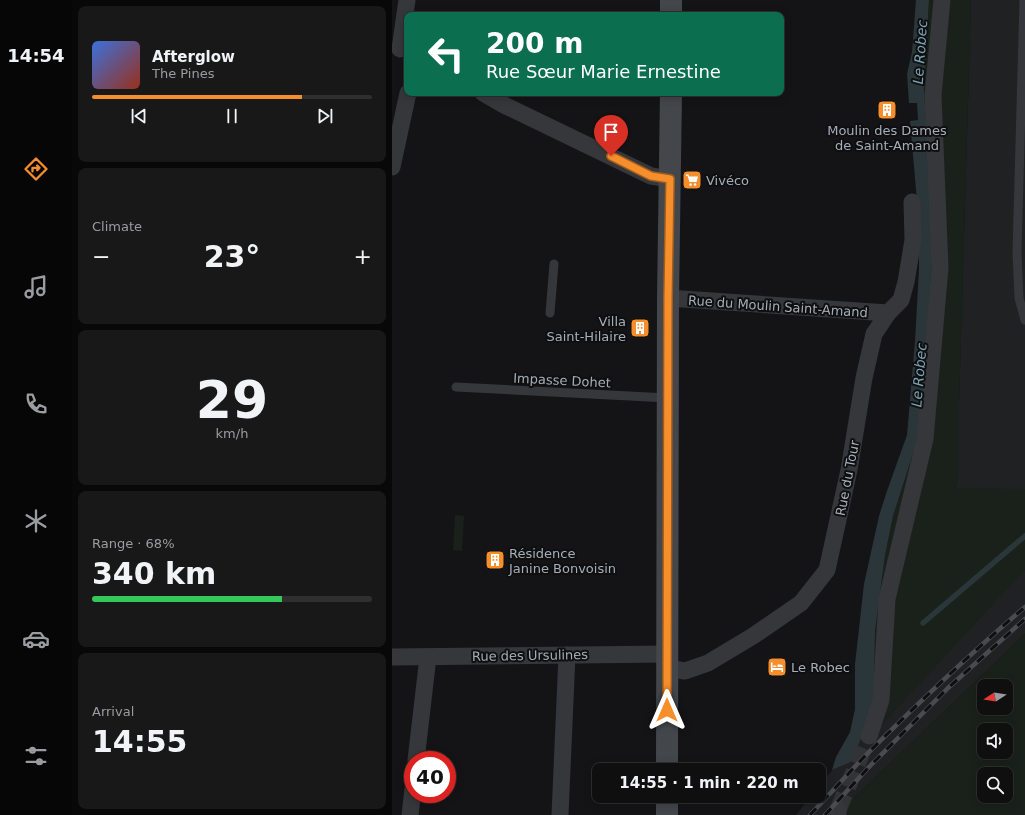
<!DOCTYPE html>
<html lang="en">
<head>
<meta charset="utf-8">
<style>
	:root { --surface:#0f0f10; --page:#181819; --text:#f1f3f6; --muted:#9b9c9f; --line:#2f2f30; --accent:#f68e2c }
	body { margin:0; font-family:"DejaVu Sans",sans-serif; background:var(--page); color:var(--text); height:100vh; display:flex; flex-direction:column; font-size:15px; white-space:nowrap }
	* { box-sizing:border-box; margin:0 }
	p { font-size:13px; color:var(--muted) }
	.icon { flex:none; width:22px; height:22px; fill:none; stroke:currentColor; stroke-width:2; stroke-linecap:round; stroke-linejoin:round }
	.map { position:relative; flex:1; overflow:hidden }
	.details { display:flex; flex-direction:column; gap:6px; padding:6px; background:#080809; width:320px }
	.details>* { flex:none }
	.hud { position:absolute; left:12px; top:12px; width:380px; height:84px; border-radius:8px; box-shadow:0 2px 10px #0003,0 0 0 1px var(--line); background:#0b6e4f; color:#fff; overflow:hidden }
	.needle { width:26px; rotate:258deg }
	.controls { position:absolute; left:585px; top:679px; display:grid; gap:8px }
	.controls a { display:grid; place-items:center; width:36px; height:36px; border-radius:8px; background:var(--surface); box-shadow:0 2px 10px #0003,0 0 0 1px var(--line); font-size:20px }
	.speed { position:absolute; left:12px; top:751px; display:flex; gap:8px; font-size:20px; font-weight:700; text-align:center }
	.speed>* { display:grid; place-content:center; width:52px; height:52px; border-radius:50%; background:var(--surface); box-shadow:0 2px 10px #0003,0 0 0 1px var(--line); line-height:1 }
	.speed .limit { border:6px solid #d22; background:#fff; color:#111 }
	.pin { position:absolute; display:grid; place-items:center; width:34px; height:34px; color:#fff; margin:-41px -17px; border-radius:50% 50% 50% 0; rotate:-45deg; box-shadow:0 0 4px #0007 }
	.pin .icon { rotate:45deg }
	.me { position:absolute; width:44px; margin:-22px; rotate:0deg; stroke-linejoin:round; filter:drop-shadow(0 0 3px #0008) }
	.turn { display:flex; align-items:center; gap:14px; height:84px; padding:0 16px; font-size:18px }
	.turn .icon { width:52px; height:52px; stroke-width:2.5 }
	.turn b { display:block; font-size:28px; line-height:34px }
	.big { font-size:30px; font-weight:700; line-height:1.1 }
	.details .tile { flex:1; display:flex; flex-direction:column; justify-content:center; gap:6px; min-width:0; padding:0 14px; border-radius:8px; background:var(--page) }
	.details .dial { align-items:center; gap:0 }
	.dial b { font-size:52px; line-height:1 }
	.song { display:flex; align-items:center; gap:12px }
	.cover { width:48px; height:48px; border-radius:6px; background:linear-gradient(135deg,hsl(220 70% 55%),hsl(10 70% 35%)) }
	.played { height:4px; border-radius:2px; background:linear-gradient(90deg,var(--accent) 75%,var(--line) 75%) }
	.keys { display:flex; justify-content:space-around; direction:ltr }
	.heat { display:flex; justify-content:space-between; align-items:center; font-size:22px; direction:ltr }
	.charge { height:6px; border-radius:3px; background:linear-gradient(90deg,#34c759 68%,var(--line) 0) }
	.trip { position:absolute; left:200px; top:763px; width:234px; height:40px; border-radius:8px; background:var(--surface); box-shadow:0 2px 10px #0003,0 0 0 1px var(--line); font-weight:700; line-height:40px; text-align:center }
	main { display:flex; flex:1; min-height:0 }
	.dock { display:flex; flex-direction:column; width:72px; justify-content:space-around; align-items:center; background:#060606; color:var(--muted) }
	.dock .icon { width:28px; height:28px }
	.dock .on { color:var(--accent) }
	.dock b { font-size:18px; color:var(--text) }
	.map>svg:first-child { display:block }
	.built { fill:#202123 }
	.green { fill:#1a211a; fill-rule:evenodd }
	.water { fill:#2a363a }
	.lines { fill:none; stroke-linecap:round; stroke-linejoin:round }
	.stream { stroke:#2a363a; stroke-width:5.5 }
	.street-tunnel { stroke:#313336; stroke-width:17; stroke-dasharray:17 8; stroke-linecap:butt }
	.lane { stroke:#35373b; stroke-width:9 }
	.street { stroke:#35373b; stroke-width:17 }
	.secondary { stroke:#43464b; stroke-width:22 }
	.rail-casing { stroke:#484b50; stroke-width:4.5 }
	.rail { stroke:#0f0f11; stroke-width:3; stroke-dasharray:9; stroke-linecap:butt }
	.route-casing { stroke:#a05c1d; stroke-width:10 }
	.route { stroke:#f68e2c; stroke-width:7 }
	.labels { text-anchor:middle; stroke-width:4; stroke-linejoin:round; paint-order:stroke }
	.poi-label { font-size:13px; fill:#a5aeb7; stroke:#0f0f11; text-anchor:start }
	.street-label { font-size:13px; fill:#a5aeb7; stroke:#0f0f11 }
	.water-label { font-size:14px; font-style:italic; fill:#7ba3b3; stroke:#0f0f11 }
</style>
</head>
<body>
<main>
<nav class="dock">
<b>14:54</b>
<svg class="icon on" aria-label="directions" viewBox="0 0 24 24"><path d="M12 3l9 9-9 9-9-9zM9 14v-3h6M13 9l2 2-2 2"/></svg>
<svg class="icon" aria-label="music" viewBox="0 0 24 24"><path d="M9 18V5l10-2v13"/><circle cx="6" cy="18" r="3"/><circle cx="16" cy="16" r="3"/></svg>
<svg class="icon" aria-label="phone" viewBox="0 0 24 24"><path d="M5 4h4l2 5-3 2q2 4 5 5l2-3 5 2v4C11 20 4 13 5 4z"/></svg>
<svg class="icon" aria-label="climate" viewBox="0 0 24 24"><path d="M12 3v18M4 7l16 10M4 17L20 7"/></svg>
<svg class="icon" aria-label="car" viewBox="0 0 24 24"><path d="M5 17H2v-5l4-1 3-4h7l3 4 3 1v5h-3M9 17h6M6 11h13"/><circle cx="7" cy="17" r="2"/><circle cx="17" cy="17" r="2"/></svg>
<svg class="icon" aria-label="filters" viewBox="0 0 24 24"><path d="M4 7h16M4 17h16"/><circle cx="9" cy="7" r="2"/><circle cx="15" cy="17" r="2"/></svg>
</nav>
<section class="details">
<div class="tile">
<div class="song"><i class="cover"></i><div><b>Afterglow</b><p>The Pines</p></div></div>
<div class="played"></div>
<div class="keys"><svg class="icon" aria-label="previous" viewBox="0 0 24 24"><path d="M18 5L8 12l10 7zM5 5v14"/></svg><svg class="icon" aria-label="pause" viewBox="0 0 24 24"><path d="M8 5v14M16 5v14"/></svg><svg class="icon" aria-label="next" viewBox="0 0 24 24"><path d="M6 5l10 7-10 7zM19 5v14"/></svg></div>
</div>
<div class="tile"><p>Climate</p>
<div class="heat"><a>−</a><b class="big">23°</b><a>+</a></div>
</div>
<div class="tile dial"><b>29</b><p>km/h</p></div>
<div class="tile"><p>Range · 68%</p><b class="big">340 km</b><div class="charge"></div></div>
<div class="tile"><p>Arrival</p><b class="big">14:55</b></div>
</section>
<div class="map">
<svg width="633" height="815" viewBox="0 0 633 815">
	<rect width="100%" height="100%" fill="#141416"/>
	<!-- built -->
	<g class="built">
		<path d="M579,0h54v503l-70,-15 4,-14v-70z"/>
		<path d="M633,569v65l-189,181h-40l15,-19h8v-10l13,-16 19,-8 12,-28z"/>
	</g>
	<!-- green -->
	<g class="green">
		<path d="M537,0h42l-12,404v70l-4,14 70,1v80l-144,157 -7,-39 1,-56 10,-76 8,-39 26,-81 6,-327 -1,-25z"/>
		<path d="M63,515l9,1 -2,35 -9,-1z"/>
		<path d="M633,634v181h-189zM592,686h22v22h-22zM592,730h22v22h-22zM592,774h22v22h-22z"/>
	</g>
	<!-- water -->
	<path class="water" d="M524,0h13l-5,90 10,145 -15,200 -26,81 -8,39 -10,76 -1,64 -11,39 -12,28 -19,8 4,-13 14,-25 5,-23v-45l9,-80 15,-68 8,-25 20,-56 8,-94 4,-72v-45l-9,-103 8,-1 -1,-17h-8l-2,-29 5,-22z"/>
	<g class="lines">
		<!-- stream -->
		<path class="stream" d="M531,623l102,-87"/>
		<!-- street-tunnel -->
		<path class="street-tunnel" d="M446,810l31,-74"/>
		<!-- lane -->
		<g class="lane">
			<path d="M632,0l-7,252 2,46 6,22"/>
			<path d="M158,313l4,-49"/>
			<path d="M64,387l212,11"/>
		</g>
		<!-- street -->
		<g class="street">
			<path d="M8,49l7,-49"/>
			<path d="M91,93l19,11 149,72 19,3"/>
			<path d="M0,167l16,-74"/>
			<path d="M276,298l220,15"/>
			<path d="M0,657l275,-3"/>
			<path d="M275,668l18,3 23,-8 45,-27 48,-33 26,-33 22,-100 15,-92 10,-44 14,-21 13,-13 5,-18 7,-42 -1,-38"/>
			<path d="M477,736l12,-36 6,-101 38,-160 15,-171 -7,-173 9,-95"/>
			<path d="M24,760l12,-103"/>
			<path d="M18,815l3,-26"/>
			<path d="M168,815l7,-160"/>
			<path d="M446,815v-5"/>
		</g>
		<!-- secondary -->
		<g class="secondary">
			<path d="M279,15v-15"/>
			<path d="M275,770l1,-472 3,-205"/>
			<path d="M275,815v-19"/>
		</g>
		<!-- rail casing -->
		<g class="rail-casing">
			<g id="rail">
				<path d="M418,815c18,-19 36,-39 54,-58 52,-52 106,-103 161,-150"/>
				<path d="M433,815l44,-48 79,-79 77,-69"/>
			</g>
		</g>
		<!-- rail -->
		<use href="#rail" class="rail"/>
	</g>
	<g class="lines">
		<!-- route casing -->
		<g class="route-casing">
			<path id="route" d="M219,156l40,20 19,3 -2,119 -1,412"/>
		</g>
		<!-- route -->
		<use href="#route" class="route"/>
	</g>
	<!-- icons -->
	<defs>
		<g id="building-square" transform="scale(1)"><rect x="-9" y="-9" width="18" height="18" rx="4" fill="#f68e2c" stroke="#0f0f11"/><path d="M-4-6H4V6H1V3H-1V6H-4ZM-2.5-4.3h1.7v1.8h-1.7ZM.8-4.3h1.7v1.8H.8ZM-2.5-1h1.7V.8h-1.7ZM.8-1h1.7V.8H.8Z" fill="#fff"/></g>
		<g id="supermarket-square" transform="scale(1)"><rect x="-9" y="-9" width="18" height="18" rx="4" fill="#f68e2c" stroke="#0f0f11"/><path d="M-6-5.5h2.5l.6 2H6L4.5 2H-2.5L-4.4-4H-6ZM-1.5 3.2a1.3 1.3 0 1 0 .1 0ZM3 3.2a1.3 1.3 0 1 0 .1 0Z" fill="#fff"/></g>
		<g id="hotel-square" transform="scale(1)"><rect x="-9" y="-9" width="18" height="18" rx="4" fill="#f68e2c" stroke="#0f0f11"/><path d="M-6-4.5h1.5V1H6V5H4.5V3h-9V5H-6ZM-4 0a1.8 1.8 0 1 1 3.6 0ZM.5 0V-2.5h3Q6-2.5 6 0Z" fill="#fff"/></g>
	</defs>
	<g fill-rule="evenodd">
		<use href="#building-square" x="495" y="110"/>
		<use href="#supermarket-square" x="300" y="180"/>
		<use href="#building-square" x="248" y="328"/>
		<use href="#building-square" x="103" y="560"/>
		<use href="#hotel-square" x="385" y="667"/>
	</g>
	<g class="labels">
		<!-- poi labels -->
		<g class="poi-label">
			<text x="495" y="135" text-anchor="middle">Moulin des Dames<tspan x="495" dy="15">de Saint-Amand</tspan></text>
			<text x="314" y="185">Vivéco</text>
			<text x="234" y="326" text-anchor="end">Villa<tspan x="234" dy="15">Saint-Hilaire</tspan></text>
			<text x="117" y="558">Résidence<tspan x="117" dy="15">Janine Bonvoisin</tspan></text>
			<text x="399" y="672">Le Robec</text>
		</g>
		<!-- street labels -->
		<g class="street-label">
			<text transform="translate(386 306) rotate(4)" y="5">Rue du Moulin Saint-Amand</text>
			<text transform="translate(170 380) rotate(3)" y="5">Impasse Dohet</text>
			<text transform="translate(455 478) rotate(-79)" y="5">Rue du Tour</text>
			<text transform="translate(138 655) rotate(-1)" y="5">Rue des Ursulines</text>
		</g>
		<!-- water labels -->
		<g class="water-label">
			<text transform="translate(528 52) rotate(-86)" y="5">Le Robec</text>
			<text transform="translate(527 375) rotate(-85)" y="5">Le Robec</text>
		</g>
	</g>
</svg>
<div class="controls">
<a><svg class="needle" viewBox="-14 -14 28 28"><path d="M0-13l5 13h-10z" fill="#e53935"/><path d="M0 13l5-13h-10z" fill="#9b9c9f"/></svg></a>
<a><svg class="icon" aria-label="sound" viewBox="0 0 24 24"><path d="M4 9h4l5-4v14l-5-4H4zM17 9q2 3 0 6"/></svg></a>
<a><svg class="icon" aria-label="search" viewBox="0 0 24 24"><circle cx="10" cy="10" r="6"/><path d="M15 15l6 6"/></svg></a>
</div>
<div class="speed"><div class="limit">40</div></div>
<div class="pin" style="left:219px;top:156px;background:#d93025"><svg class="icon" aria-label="arrive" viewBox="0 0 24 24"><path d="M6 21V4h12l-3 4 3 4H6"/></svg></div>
<svg class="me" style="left:275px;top:710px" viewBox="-20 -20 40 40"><path d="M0-17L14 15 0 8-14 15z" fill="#f68e2c" stroke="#fff" stroke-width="4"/></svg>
<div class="trip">14:55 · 1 min · 220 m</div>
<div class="hud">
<div class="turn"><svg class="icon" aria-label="left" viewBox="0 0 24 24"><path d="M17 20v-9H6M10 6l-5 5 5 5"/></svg><div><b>200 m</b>Rue Sœur Marie Ernestine</div></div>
</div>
</div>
</main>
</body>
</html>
